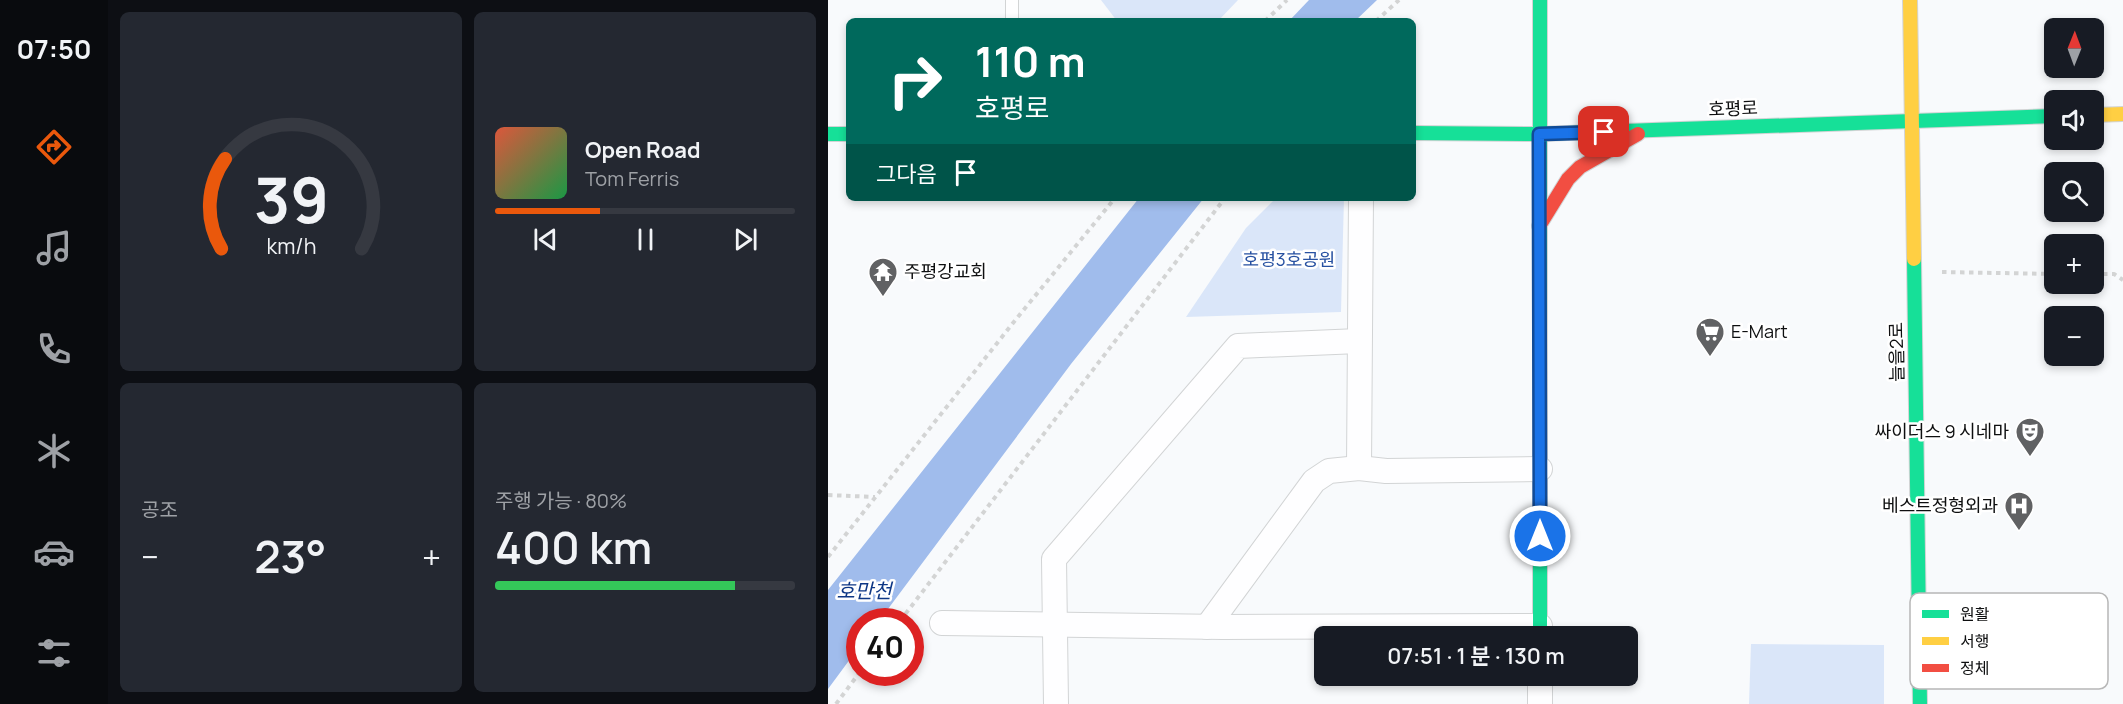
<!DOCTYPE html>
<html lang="ko">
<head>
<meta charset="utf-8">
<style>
	:root { --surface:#171b24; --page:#242831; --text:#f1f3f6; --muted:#9ea1a6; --line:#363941; --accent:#ea580c }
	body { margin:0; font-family:Manrope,"Noto Sans KR",sans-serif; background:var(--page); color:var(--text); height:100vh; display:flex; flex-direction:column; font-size:22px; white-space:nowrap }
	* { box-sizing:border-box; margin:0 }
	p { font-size:20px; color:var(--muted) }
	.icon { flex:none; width:33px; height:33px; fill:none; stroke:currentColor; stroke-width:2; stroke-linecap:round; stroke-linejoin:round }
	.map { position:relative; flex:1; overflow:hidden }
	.details { display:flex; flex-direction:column; gap:12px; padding:12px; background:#0d0f14; width:720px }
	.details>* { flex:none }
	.top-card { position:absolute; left:18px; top:18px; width:570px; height:183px; border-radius:9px; box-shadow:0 3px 9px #0003; background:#00695c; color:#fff; overflow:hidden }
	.needle { width:39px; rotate:1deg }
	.buttons { position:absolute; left:1216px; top:18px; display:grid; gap:12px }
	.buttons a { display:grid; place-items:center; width:60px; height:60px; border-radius:9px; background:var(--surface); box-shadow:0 3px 9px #0003; font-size:30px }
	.speed { position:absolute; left:18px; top:608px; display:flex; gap:12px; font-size:30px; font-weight:700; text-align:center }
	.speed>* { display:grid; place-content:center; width:78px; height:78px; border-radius:50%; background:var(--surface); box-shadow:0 3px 9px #0003; line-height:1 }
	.speed .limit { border:9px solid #d22; background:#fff; color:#111 }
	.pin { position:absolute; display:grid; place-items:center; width:51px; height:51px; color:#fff; margin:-26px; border-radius:12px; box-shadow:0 3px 9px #0006 }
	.me { position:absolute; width:66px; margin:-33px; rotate:0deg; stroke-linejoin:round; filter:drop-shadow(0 0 4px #0008) }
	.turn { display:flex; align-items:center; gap:21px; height:126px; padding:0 30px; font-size:27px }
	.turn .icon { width:78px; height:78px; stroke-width:2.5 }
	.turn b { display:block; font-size:42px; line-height:51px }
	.then { display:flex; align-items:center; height:57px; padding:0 30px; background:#0003; gap:12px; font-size:22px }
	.big { font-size:45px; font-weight:600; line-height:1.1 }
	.details .card { flex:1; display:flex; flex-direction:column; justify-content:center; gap:9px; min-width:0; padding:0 21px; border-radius:9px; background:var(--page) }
	.details .dial { align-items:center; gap:0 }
	.dial svg { height:156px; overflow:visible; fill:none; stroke:var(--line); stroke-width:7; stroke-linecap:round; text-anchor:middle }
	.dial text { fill:var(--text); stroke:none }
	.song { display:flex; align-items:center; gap:18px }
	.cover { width:72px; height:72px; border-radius:9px; background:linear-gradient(135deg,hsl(10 70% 55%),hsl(140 70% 35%)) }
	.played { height:6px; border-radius:3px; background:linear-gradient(90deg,var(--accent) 35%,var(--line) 35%) }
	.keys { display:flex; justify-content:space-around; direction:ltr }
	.heat { display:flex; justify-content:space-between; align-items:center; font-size:33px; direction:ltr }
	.charge { height:9px; border-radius:4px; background:linear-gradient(90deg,#34c759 80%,var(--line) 0) }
	.details .tiles { flex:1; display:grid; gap:12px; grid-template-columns:repeat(2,1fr) }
	.trip { position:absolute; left:486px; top:626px; width:324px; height:60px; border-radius:9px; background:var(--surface); box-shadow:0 3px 9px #0003; font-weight:600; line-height:60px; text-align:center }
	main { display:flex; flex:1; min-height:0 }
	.dock { display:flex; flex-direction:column; width:108px; justify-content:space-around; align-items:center; background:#090b0e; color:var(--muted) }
	.dock .icon { width:42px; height:42px }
	.dock .current { color:var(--accent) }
	.dock b { font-size:27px; color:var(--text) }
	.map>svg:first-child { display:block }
	.green { fill:#dae6f9 }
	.water { fill:#a0bcec }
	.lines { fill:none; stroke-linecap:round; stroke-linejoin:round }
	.lane-casing { stroke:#d2d4d5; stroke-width:14 }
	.street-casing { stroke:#d2d4d5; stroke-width:26 }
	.fast-casing { stroke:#d2d4d5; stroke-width:16 }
	.slow-casing { stroke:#d2d4d5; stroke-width:16 }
	.jam-casing { stroke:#d2d4d5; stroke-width:16 }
	.path { stroke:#d3d4d4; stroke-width:4; stroke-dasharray:4.5 4.5; stroke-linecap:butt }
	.lane { stroke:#fefeff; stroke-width:12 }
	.street { stroke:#fefeff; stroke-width:24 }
	.fast { stroke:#16e098; stroke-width:14 }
	.slow { stroke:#ffcf43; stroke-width:14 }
	.jam { stroke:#f24e42; stroke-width:14 }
	.route-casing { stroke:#114b97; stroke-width:15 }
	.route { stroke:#1a73e8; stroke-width:10 }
	.labels { text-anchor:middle; stroke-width:5; stroke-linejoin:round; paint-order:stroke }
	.street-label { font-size:18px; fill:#0e0f10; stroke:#fff }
	.park-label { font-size:18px; fill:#2751a1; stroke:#fff }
	.poi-label { font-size:18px; fill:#0e0f10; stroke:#fff; text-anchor:start }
	.water-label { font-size:20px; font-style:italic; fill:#0e3785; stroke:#fff }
	.key { fill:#fff; stroke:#b7b7b7; stroke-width:1.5 }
	.key-label { font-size:16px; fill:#0e0f10 }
</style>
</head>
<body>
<main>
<nav class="dock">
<b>07:50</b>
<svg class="icon current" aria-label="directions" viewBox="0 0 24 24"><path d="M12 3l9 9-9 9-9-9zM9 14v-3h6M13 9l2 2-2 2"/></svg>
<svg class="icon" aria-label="music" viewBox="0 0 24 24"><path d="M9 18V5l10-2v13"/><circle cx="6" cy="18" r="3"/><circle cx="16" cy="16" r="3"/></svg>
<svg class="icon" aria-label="phone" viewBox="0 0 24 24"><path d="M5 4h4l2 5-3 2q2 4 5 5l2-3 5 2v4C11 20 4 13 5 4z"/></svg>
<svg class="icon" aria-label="climate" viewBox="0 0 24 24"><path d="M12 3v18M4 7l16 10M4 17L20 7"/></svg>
<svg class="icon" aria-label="car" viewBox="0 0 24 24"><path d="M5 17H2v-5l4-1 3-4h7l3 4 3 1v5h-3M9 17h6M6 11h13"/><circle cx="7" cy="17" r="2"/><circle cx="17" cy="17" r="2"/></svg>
<svg class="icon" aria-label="filters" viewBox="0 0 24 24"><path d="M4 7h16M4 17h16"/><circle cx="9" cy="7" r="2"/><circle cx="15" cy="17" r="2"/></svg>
</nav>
<section class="details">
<div class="tiles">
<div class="card dial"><svg viewBox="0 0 100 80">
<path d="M14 69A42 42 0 1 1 86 69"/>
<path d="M14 69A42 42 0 0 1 16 23" stroke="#ea580c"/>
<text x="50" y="56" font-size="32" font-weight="700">39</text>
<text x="50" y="72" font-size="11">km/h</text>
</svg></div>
<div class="card">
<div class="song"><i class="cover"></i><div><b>Open Road</b><p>Tom Ferris</p></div></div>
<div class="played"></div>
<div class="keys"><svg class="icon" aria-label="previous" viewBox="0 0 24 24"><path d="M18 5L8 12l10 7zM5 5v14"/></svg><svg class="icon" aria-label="pause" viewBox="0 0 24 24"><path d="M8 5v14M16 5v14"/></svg><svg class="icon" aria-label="next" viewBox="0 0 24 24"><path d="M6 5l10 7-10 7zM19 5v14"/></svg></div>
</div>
<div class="card"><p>공조</p>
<div class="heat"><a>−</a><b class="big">23°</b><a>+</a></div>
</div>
<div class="card"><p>주행 가능 · 80%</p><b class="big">400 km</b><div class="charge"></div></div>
</div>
</section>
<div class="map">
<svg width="1295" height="704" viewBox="0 0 1295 704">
	<rect width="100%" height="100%" fill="#f8fafc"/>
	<!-- green -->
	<g class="green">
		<path d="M273,0h137l-20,21h-101z"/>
		<path d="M448,198h68l-3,114 -155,5 60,-89z"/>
		<path d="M923,644l133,1v59h-135z"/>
	</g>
	<!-- water -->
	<g class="water">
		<path d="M481,0h68l-22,21h-66z"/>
		<path d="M311,198h65l-133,166 -192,257h-19l-1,26 -31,42v-99z"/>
	</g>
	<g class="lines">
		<!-- lane casing -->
		<g class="lane-casing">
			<path id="lane" d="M184,21v-21"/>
		</g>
		<!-- street casing -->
		<g class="street-casing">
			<g id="street">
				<path d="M531,468l2,-270"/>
				<path d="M114,623l281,4 317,-1"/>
				<path d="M379,627l107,-146 15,-10 30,-3 27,3 154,-2"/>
				<path d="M712,675v29"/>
				<path d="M228,704l-2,-145 184,-213 121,-5"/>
			</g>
		</g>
		<!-- fast casing -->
		<g class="fast-casing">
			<g id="fast">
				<path d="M712,0v636"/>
				<path d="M585,133l126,1 516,-18"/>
				<path d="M0,134h21"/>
				<path d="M1086,259l6,445"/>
			</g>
		</g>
		<!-- slow casing -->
		<g class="slow-casing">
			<g id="slow">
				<path d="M1082,0l4,259"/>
				<path d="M1266,115l29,-1"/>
			</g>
		</g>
		<!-- jam casing -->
		<g class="jam-casing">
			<path id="jam" d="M711,226l29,-47 12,-12 58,-33"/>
		</g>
		<!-- path -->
		<g class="path">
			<path d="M437,21l22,-21"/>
			<path d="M548,21l23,-21"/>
			<path d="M1114,272l113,2"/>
			<path d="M1266,274h20l9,6"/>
			<path d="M0,495l47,2"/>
			<path d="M0,557l185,-234 102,-125"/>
			<path d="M72,621l325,-423"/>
			<path d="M8,704l24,-32"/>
		</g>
		<!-- lane -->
		<use href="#lane" class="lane"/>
		<!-- street -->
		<use href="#street" class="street"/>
		<!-- fast -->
		<use href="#fast" class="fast"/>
		<!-- slow -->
		<use href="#slow" class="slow"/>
		<!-- jam -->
		<use href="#jam" class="jam"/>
	</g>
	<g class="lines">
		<!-- route casing -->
		<g class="route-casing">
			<path id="route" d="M712,536l-1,-402 65,-2"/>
		</g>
		<!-- route -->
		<use href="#route" class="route"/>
	</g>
	<!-- icons -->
	<defs>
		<g id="temple-pin" transform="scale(1.5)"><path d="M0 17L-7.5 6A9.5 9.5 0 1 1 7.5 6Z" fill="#606163" stroke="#fff"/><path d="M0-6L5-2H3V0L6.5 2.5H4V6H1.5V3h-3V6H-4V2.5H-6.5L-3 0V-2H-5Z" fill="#fff"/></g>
		<g id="supermarket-pin" transform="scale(1.5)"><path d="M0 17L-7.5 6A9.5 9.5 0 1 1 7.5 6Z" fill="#606163" stroke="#fff"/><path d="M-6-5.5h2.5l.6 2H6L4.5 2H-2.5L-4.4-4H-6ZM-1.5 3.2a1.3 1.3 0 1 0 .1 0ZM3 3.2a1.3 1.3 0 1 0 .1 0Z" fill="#fff"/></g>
		<g id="theatre-pin" transform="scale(1.5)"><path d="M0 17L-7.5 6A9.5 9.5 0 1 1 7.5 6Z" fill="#606163" stroke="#fff"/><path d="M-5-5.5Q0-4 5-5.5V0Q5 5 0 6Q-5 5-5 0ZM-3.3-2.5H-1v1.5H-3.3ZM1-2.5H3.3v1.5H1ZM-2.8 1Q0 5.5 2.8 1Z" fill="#fff"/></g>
		<g id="hospital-pin" transform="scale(1.5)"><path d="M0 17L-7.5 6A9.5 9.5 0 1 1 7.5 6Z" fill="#606163" stroke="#fff"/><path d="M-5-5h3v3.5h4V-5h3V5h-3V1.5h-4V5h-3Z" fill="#fff"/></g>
	</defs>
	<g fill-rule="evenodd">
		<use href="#temple-pin" x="55" y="272"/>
		<use href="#supermarket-pin" x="882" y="332"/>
		<use href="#theatre-pin" x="1202" y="432"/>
		<use href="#hospital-pin" x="1191" y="506"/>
	</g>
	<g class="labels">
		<!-- street labels -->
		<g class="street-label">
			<text transform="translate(905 109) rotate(-2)" y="6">호평로</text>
			<text transform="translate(1069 352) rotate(-91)" y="6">늘을2로</text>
		</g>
		<!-- park labels -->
		<g class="park-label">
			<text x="461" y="266">호평3호공원</text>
		</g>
		<!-- poi labels -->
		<g class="poi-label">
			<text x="76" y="278">주평강교회</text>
			<text x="903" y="338">E-Mart</text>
			<text x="1181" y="438" text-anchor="end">싸이더스 9 시네마</text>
			<text x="1170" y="512" text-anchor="end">베스트정형외과</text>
		</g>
		<!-- water labels -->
		<g class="water-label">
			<text x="36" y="598">호만천</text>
		</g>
	</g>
	<!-- legend -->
	<rect x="1082" y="593" width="198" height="96" rx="9" class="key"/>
	<rect x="1094" y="610" width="27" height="8" fill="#16e098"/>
	<rect x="1094" y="637" width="27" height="8" fill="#ffcf43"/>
	<rect x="1094" y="664" width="27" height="8" fill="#f24e42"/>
	<g class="key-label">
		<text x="1132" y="620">원활</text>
		<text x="1132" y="647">서행</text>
		<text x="1132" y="674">정체</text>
	</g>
</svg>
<div class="buttons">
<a><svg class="needle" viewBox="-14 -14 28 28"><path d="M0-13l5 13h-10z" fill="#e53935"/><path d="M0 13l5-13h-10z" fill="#9ea1a6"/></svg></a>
<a><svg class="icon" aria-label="sound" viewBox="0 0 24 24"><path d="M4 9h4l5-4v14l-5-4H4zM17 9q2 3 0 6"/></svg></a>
<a><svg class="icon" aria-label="search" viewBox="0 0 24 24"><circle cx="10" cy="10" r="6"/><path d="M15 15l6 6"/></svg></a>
<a>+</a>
<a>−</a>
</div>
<div class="speed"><div class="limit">40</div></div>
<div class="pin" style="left:776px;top:132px;background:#d93025"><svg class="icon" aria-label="arrive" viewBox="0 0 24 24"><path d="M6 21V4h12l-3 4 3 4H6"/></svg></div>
<svg class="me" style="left:712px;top:536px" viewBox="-20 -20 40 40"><circle r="17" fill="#1a73e8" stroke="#fff" stroke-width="3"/><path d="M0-11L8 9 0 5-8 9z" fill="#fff"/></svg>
<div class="trip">07:51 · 1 분 · 130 m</div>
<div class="top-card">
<div class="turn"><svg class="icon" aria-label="right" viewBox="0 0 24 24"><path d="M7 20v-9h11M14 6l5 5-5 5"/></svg><div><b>110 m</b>호평로</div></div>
<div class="then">그다음<svg class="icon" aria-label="arrive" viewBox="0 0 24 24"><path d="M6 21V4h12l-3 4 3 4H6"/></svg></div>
</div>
</div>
</main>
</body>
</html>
